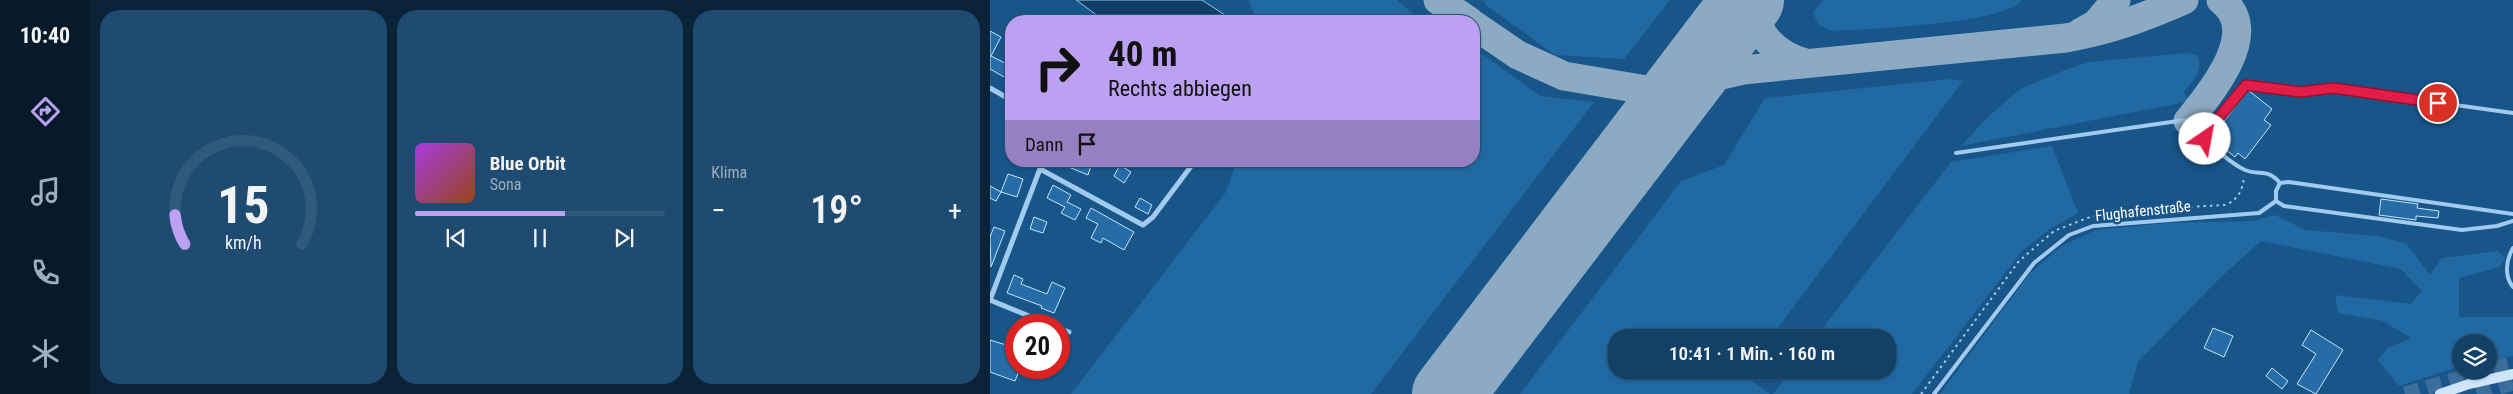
<!DOCTYPE html>
<html lang="de">
<head>
<meta charset="utf-8">
<style>
	:root { --surface:#124067; --page:#1f4b70; --text:#f1f3f6; --muted:#9cafc0; --line:#31597b; --accent:#bca0f2 }
	body { margin:0; font-family:"Roboto Condensed",sans-serif; background:var(--page); color:var(--text); height:100vh; display:flex; flex-direction:column; font-size:19px; white-space:nowrap }
	* { box-sizing:border-box; margin:0 }
	p { font-size:16px; color:var(--muted) }
	.icon { flex:none; width:28px; height:28px; fill:none; stroke:currentColor; stroke-width:2; stroke-linecap:round; stroke-linejoin:round }
	.map { position:relative; flex:1; overflow:hidden }
	.details { display:flex; flex-direction:column; gap:10px; padding:10px; background:#0a2339; width:900px }
	.details>* { flex:none }
	.hud { position:absolute; left:15px; top:15px; width:475px; height:152px; border-radius:20px; box-shadow:0 1px 4px #0004,0 0 0 1px var(--line); background:#bca0f2; color:#111; overflow:hidden }
	.controls { position:absolute; left:1462px; top:334px; display:grid; gap:10px }
	.controls a { display:grid; place-items:center; width:45px; height:45px; border-radius:50%; background:var(--surface); box-shadow:0 1px 4px #0004,0 0 0 1px var(--line); font-size:25px }
	.speed { position:absolute; left:15px; top:314px; display:flex; gap:10px; font-size:25px; font-weight:700; text-align:center }
	.speed>* { display:grid; place-content:center; width:65px; height:65px; border-radius:50%; background:var(--surface); box-shadow:0 1px 4px #0004,0 0 0 1px var(--line); line-height:1 }
	.speed .limit { border:8px solid #d22; background:#fff; color:#111 }
	.pin { position:absolute; display:grid; place-items:center; width:42px; height:42px; color:#fff; margin:-21px; border:2px solid #fff; border-radius:50%; box-shadow:0 1px 5px #0007 }
	.me { position:absolute; width:55px; margin:-28px; rotate:33deg; stroke-linejoin:round; filter:drop-shadow(0 0 4px #0008) }
	.turn { display:flex; align-items:center; gap:18px; height:105px; padding:0 20px; font-size:22px }
	.turn .icon { width:65px; height:65px; stroke-width:2.5 }
	.turn b { display:block; font-size:35px; line-height:42px }
	.then { display:flex; align-items:center; height:48px; padding:0 20px; background:#0003; gap:10px; font-size:19px }
	.big { font-size:38px; font-weight:600; line-height:1.1 }
	.details .tile { flex:1; display:flex; flex-direction:column; justify-content:center; gap:8px; min-width:0; padding:0 18px; border-radius:20px; background:var(--page) }
	.details .dial { align-items:center; gap:0 }
	.dial svg { height:130px; overflow:visible; fill:none; stroke:var(--line); stroke-width:7; stroke-linecap:round; text-anchor:middle }
	.dial text { fill:var(--text); stroke:none }
	.song { display:flex; align-items:center; gap:15px }
	.cover { width:60px; height:60px; border-radius:8px; background:linear-gradient(135deg,hsl(280 70% 55%),hsl(20 70% 35%)) }
	.played { height:5px; border-radius:2px; background:linear-gradient(90deg,var(--accent) 60%,var(--line) 60%) }
	.keys { display:flex; justify-content:space-around; direction:ltr }
	.heat { display:flex; justify-content:space-between; align-items:center; font-size:28px; direction:ltr }
	.details .tiles { flex:1; display:grid; gap:10px; grid-template-columns:repeat(3,1fr) }
	.trip { position:absolute; left:618px; top:329px; width:288px; height:50px; border-radius:20px; background:var(--surface); box-shadow:0 1px 4px #0004,0 0 0 1px var(--line); font-weight:600; line-height:50px; text-align:center }
	main { display:flex; flex:1; min-height:0 }
	.tab-bar { display:flex; flex-direction:column; width:90px; justify-content:space-around; align-items:center; background:#071a29; color:var(--muted) }
	.tab-bar .icon { width:35px; height:35px }
	.tab-bar .on { color:var(--accent) }
	.tab-bar b { font-size:22px; color:var(--text) }
	.map>svg:first-child { display:block }
	.green { fill:#2169a3 }
	.water { fill:#0f3e67; stroke:#93c8f0 }
	.lines { fill:none; stroke-linecap:round; stroke-linejoin:round }
	.taxiway { stroke:#8caac4; stroke-width:29 }
	.runway { stroke:#8caac4; stroke-width:72 }
	.building { fill:#266da8; stroke:#c6e3fa }
	.motorway-tunnel { stroke:#3b6e9b; stroke-width:15; stroke-dasharray:15 8; stroke-linecap:butt }
	.path { stroke:#a1cbee; stroke-width:2; stroke-dasharray:2.5 4; stroke-linecap:butt }
	.service { stroke:#a1cbee; stroke-width:4 }
	.minor { stroke:#a1cbee; stroke-width:5 }
	.secondary { stroke:#cee5fa; stroke-width:10 }
	.route-casing { stroke:#92132f; stroke-width:12 }
	.route { stroke:#e11d48; stroke-width:9 }
	.labels { text-anchor:middle; stroke-width:5; stroke-linejoin:round; paint-order:stroke }
	.street-label { font-size:15px; fill:#fff; stroke:#185589 }
</style>
</head>
<body>
<main>
<nav class="tab-bar">
<b>10:40</b>
<svg class="icon on" aria-label="directions" viewBox="0 0 24 24"><path d="M12 3l9 9-9 9-9-9zM9 14v-3h6M13 9l2 2-2 2"/></svg>
<svg class="icon" aria-label="music" viewBox="0 0 24 24"><path d="M9 18V5l10-2v13"/><circle cx="6" cy="18" r="3"/><circle cx="16" cy="16" r="3"/></svg>
<svg class="icon" aria-label="phone" viewBox="0 0 24 24"><path d="M5 4h4l2 5-3 2q2 4 5 5l2-3 5 2v4C11 20 4 13 5 4z"/></svg>
<svg class="icon" aria-label="climate" viewBox="0 0 24 24"><path d="M12 3v18M4 7l16 10M4 17L20 7"/></svg>
</nav>
<section class="details">
<div class="tiles">
<div class="tile dial"><svg viewBox="0 0 100 80">
<path d="M14 69A42 42 0 1 1 86 69"/>
<path d="M14 69A42 42 0 0 1 8 51" stroke="#bca0f2"/>
<text x="50" y="56" font-size="32" font-weight="700">15</text>
<text x="50" y="72" font-size="11">km/h</text>
</svg></div>
<div class="tile">
<div class="song"><i class="cover"></i><div><b>Blue Orbit</b><p>Sona</p></div></div>
<div class="played"></div>
<div class="keys"><svg class="icon" aria-label="previous" viewBox="0 0 24 24"><path d="M18 5L8 12l10 7zM5 5v14"/></svg><svg class="icon" aria-label="pause" viewBox="0 0 24 24"><path d="M8 5v14M16 5v14"/></svg><svg class="icon" aria-label="next" viewBox="0 0 24 24"><path d="M6 5l10 7-10 7zM19 5v14"/></svg></div>
</div>
<div class="tile"><p>Klima</p>
<div class="heat"><a>−</a><b class="big">19°</b><a>+</a></div>
</div>
</div>
</section>
<div class="map">
<svg width="1523" height="394" viewBox="0 0 1523 394">
	<rect width="100%" height="100%" fill="#185589"/>
	<!-- green -->
	<g class="green">
		<path d="M258,0h149l25,21h-165z"/>
		<path d="M493,0h187l-46,59 -69,-4 -69,-50z"/>
		<path d="M833,0h199c-17,24 -156,29 -190,31l-14,-7 -5,-11z"/>
		<path d="M484,48l66,48 54,6 -223,292h-300l155,-202 8,-23 -3,-8h243z"/>
		<path d="M1197,53l10,2c8,16 -5,26 -14,38l8,8 -230,45 29,-31 30,-26 45,-19 24,-8z"/>
		<path d="M961,79l12,2 -192,256 -155,1v32h130l-3,4 27,20h-250l161,-213 43,-16 41,-67z"/>
		<path d="M1062,146l26,67 -28,16 -28,22 -110,143h-139l18,-24h95v-32l-70,-1 135,-175z"/>
		<path d="M1285,215l30,15 72,6 29,7 24,32 12,-17 56,-7 7,7 -5,9 -41,11v39h54v39l-24,5v-19h-28v24l-62,20 -21,-26 10,-12 23,-10 -28,-17 -45,-8 -3,-18 76,9 11,-13 -21,-22 -140,-28 -41,37 -82,84 -9,32h-189l90,-121 32,-27 34,-16 71,-7 86,-2z"/>
	</g>
	<!-- water -->
	<path class="water" d="M86,0h126l32,21h-129z"/>
	<g class="lines">
		<!-- taxiway -->
		<g class="taxiway">
			<path d="M448,0l31,21"/>
			<path d="M768,0c-9,33 20,55 47,63"/>
			<path d="M484,25l44,30 46,21 112,19"/>
			<path d="M1090,33l16,-9 20,-24"/>
			<path d="M682,99l45,-23 26,-6 323,-32c44,-8 77,-20 118,-38"/>
			<path d="M1198,121c22,-27 75,-90 33,-121"/>
		</g>
		<!-- runway -->
		<path class="runway" d="M458,394l300,-394"/>
	</g>
	<!-- building -->
	<g class="building">
		<path d="M0,31l11,6 -10,19 20,10 -5,12 -16,-9z"/>
		<path d="M1258,90l24,19 -8,11 7,5 -26,34 -7,-6 -3,4 -24,-19z"/>
		<path d="M64,161h33l5,2 -4,12z"/>
		<path d="M130,165l11,7 -7,11 -10,-7z"/>
		<path d="M18,174l15,5 -6,18 -16,-5z"/>
		<path d="M63,185l18,10 -4,7 14,7 -6,11 -14,-7 4,-6 -18,-9z"/>
		<path d="M0,186l11,6 -5,9 -6,-3z"/>
		<path d="M150,198l12,7 -4,9 -13,-7z"/>
		<path d="M1391,199l37,5 -1,4 22,3 -1,7 -22,-2v4l-37,-5z"/>
		<path d="M101,208l43,24 -10,18 -21,-12 -2,5 -10,-5 7,-14 -12,-6z"/>
		<path d="M44,217l13,5 -4,11 -13,-4z"/>
		<path d="M4,227l11,4 -14,36 -1,-30z"/>
		<path d="M24,275l9,4 -2,5 26,10 5,-12 13,6 -11,25 -13,-5 1,-2 -35,-13z"/>
		<path d="M1223,328l20,8 -9,21 -20,-9z"/>
		<path d="M1321,330l32,20 -27,44 -19,-10 19,-30 -14,-9z"/>
		<path d="M0,340l26,8v20h4l-5,13 -25,-9z"/>
		<path d="M1282,368l16,13 -6,8 -16,-13z"/>
	</g>
	<g class="lines">
		<!-- motorway-tunnel -->
		<g class="motorway-tunnel">
			<path d="M1415,394l108,-31"/>
			<path d="M1487,394l36,-11"/>
		</g>
		<!-- path -->
		<path class="path" d="M931,394l98,-133 35,-30 36,-14 58,-8 77,-4c13,-5 18,-15 19,-29"/>
		<!-- service -->
		<g class="service">
			<path d="M1215,134c-1,9 31,32 40,36 15,6 23,-2 35,13"/>
			<path d="M966,153l229,-33 20,14 41,-49 55,7 32,-4 180,25"/>
			<path d="M1286,201l8,5 178,24 35,-4 16,-5"/>
			<path d="M1523,248c-7,12 -9,28 0,39"/>
			<path d="M944,394l100,-131 35,-28 24,-9 166,-13 17,-12v-10l4,-8 9,-1 224,32"/>
		</g>
		<!-- minor -->
		<g class="minor">
			<path d="M0,88l21,12"/>
			<path d="M50,169l103,56 10,-8 42,-56"/>
			<path d="M0,300l53,-139"/>
			<path d="M0,300l61,25"/>
			<path d="M69,328l10,4"/>
		</g>
		<!-- secondary -->
		<path class="secondary" d="M1450,394l29,-10 44,-10"/>
	</g>
	<g class="lines">
		<!-- route casing -->
		<g class="route-casing">
			<path id="route" d="M1215,139v-5l41,-49 55,7 32,-4 105,15"/>
		</g>
		<!-- route -->
		<use href="#route" class="route"/>
	</g>
	<g class="labels">
		<!-- street labels -->
		<g class="street-label">
			<text transform="translate(1153 211) rotate(-6)" y="5">Flughafenstraße</text>
		</g>
	</g>
</svg>
<div class="controls">
<a><svg class="icon" aria-label="layers" viewBox="0 0 24 24"><path d="M12 4l9 5-9 5-9-5zM3 14l9 5 9-5"/></svg></a>
</div>
<div class="speed"><div class="limit">20</div></div>
<div class="pin" style="left:1448px;top:103px;background:#d93025"><svg class="icon" aria-label="arrive" viewBox="0 0 24 24"><path d="M6 21V4h12l-3 4 3 4H6"/></svg></div>
<svg class="me" style="left:1215px;top:139px" viewBox="-20 -20 40 40"><circle r="19" fill="#fff"/><path d="M0-13L10 11 0 6-10 11z" fill="#e11d48"/></svg>
<div class="trip">10:41 · 1 Min. · 160 m</div>
<div class="hud">
<div class="turn"><svg class="icon" aria-label="right" viewBox="0 0 24 24"><path d="M7 20v-9h11M14 6l5 5-5 5"/></svg><div><b>40 m</b>Rechts abbiegen</div></div>
<div class="then">Dann<svg class="icon" aria-label="arrive" viewBox="0 0 24 24"><path d="M6 21V4h12l-3 4 3 4H6"/></svg></div>
</div>
</div>
</main>
</body>
</html>
